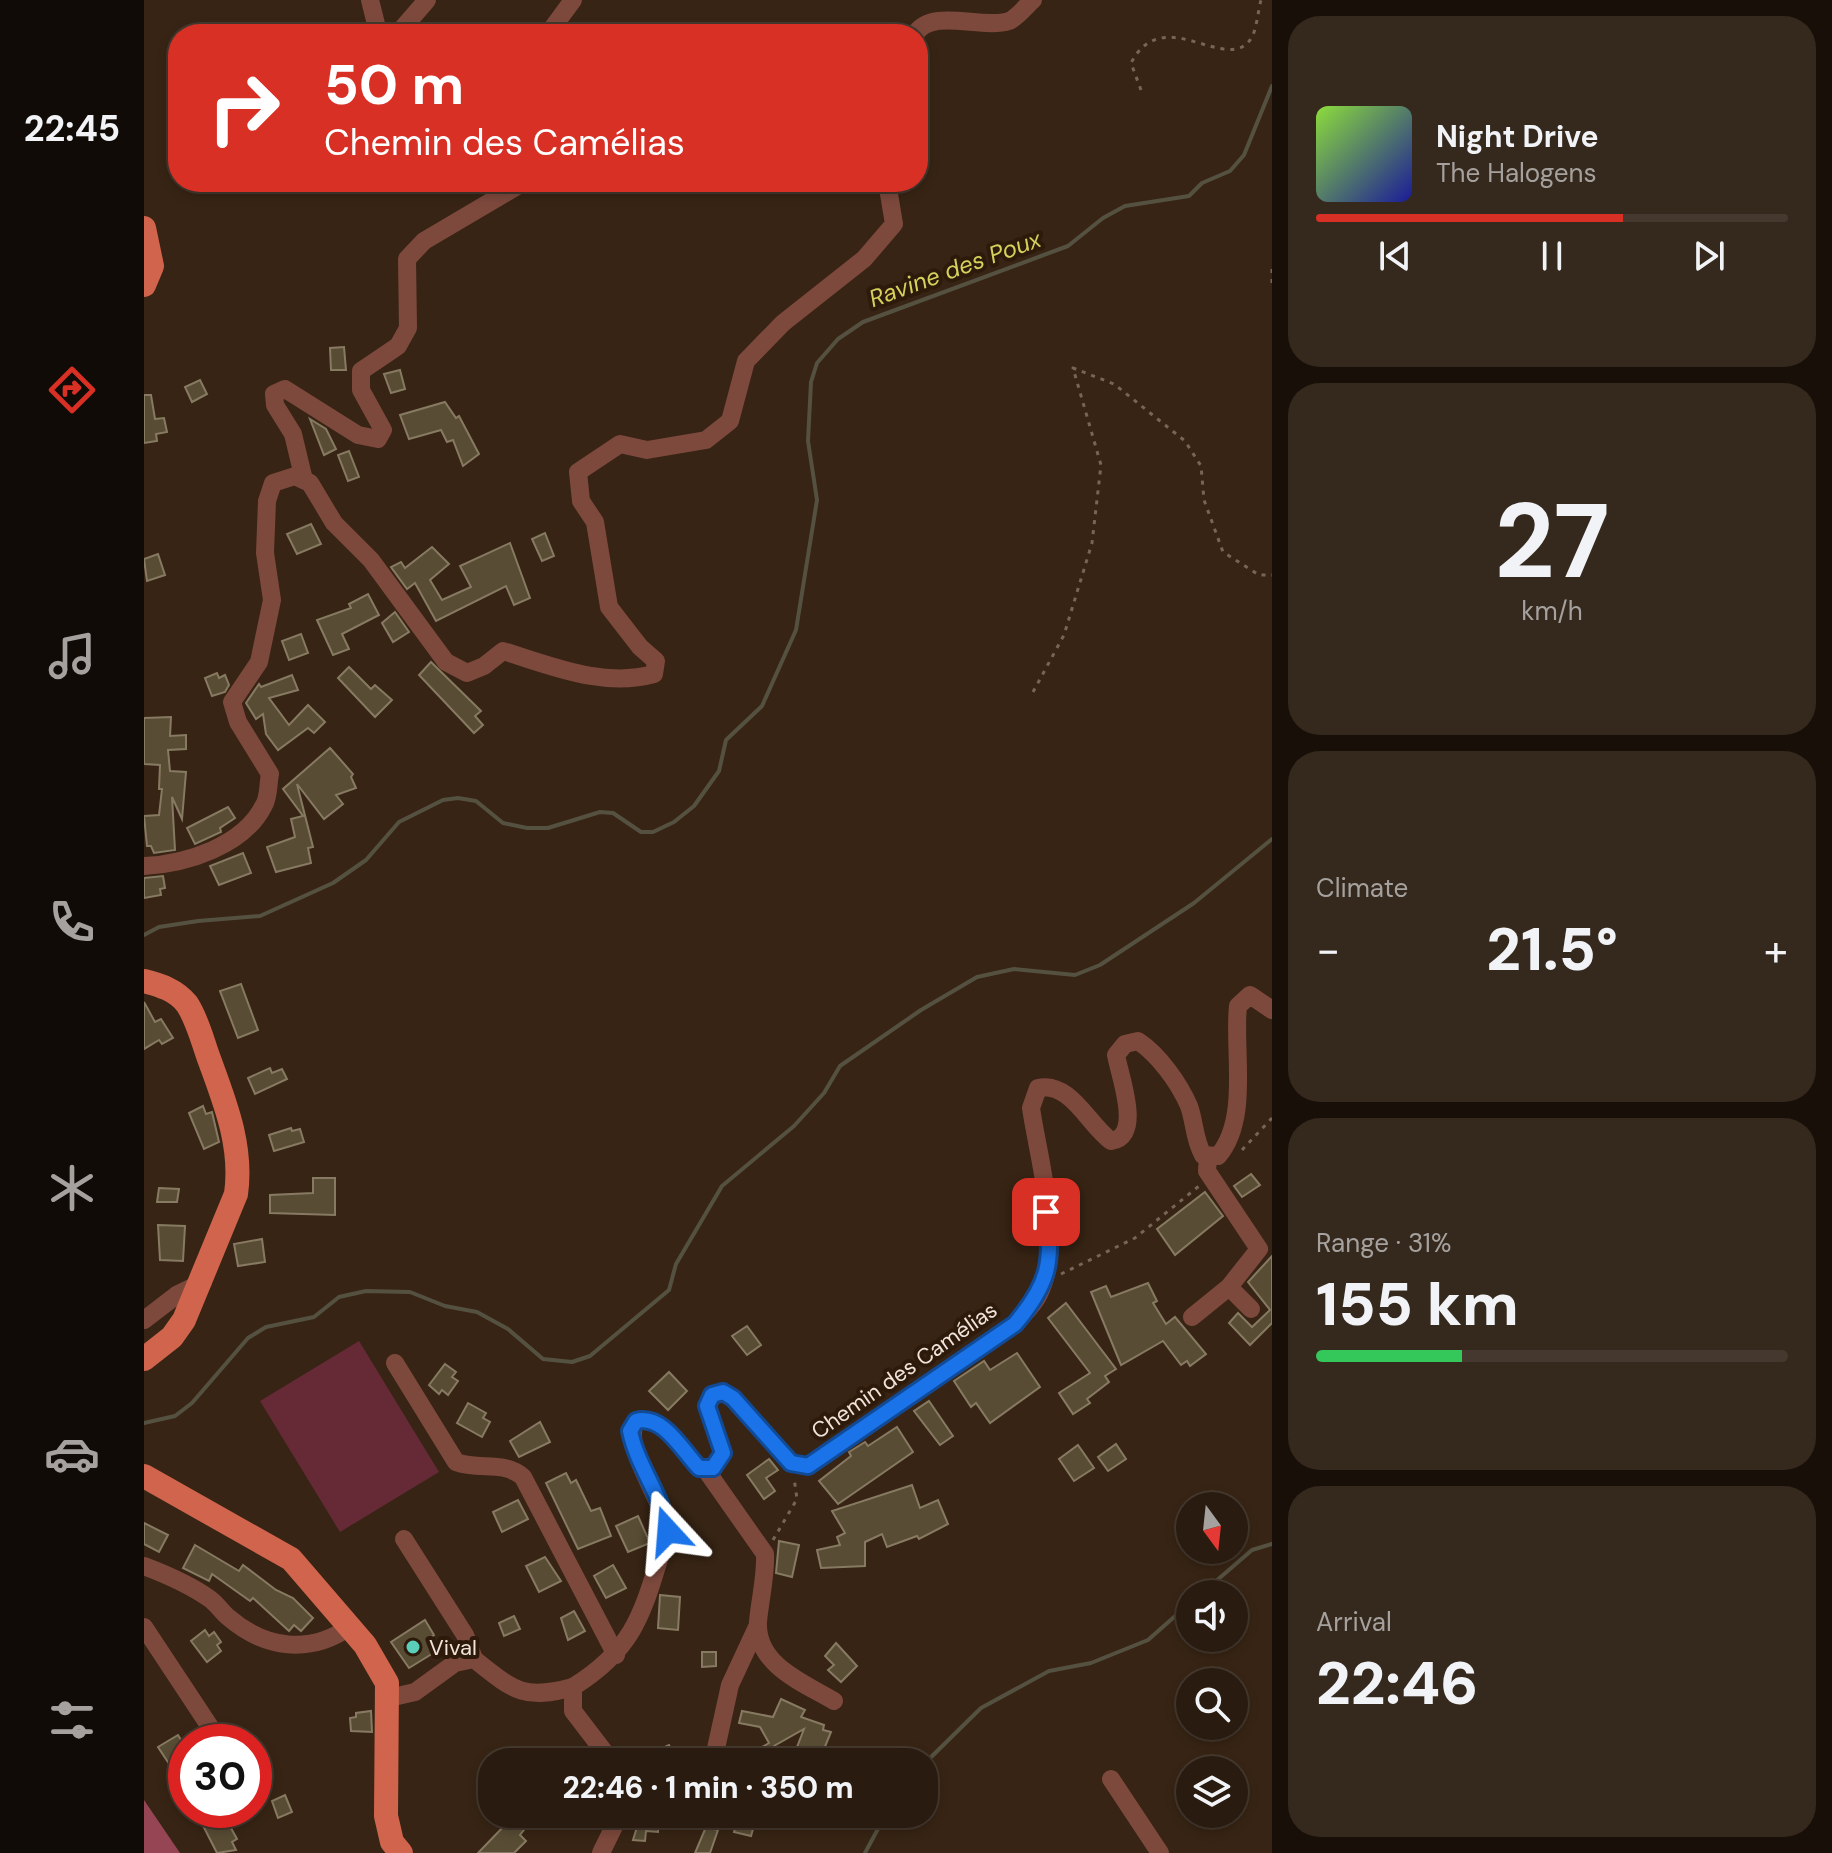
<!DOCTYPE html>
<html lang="en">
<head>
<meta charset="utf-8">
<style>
	:root { --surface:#291b0f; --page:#35281d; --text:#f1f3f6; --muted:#a5a19e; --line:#45392f; --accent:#d93025 }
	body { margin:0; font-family:"DM Sans",sans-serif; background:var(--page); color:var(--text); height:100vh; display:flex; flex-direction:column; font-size:30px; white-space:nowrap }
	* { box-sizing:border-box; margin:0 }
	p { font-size:26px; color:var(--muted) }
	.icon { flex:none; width:44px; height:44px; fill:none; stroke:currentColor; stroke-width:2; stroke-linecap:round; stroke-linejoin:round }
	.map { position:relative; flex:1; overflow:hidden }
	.panel { display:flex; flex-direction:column; gap:16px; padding:16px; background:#170f08; width:560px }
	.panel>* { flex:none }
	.hud { position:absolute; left:24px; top:24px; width:760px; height:168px; border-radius:32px; box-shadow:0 4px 12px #0003,0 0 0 2px var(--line); background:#d93025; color:#fff; overflow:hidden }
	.needle { width:52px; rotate:165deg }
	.buttons { position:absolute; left:1032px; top:1492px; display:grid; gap:16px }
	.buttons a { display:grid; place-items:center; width:72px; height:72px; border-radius:50%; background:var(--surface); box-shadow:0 4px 12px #0003,0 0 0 2px var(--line); font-size:40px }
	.speed { position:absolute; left:24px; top:1724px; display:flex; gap:16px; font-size:40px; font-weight:700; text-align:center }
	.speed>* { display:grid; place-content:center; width:104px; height:104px; border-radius:50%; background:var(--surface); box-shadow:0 4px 12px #0003,0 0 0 2px var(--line); line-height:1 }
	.speed .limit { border:12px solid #d22; background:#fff; color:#111 }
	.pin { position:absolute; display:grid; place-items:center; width:68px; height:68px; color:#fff; margin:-34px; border-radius:16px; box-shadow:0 4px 12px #0006 }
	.me { position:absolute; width:88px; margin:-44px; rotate:341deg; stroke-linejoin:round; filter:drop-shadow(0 0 6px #0008) }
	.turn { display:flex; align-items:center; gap:28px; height:168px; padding:0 24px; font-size:36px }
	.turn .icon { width:104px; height:104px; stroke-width:2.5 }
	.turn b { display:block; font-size:56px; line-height:68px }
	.big { font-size:60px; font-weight:800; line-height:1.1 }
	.panel .tile { flex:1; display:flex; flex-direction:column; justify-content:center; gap:12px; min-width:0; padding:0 28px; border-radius:32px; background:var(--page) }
	.panel .dial { align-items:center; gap:0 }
	.dial b { font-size:104px; line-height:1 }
	.song { display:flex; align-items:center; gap:24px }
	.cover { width:96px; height:96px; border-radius:12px; background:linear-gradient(135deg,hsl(90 70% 55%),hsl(240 70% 35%)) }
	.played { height:8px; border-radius:4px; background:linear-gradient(90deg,var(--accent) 65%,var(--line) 65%) }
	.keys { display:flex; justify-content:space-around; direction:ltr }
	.heat { display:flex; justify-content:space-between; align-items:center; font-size:44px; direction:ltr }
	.charge { height:12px; border-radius:6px; background:linear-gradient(90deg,#34c759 31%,var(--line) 0) }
	.trip { position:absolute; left:334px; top:1748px; width:460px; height:80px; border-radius:32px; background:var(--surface); box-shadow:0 4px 12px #0003,0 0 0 2px var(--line); font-weight:800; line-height:80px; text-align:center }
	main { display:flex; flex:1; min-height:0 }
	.tabs { display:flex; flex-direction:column; width:144px; justify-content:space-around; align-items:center; background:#100b06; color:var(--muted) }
	.tabs .icon { width:56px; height:56px }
	.tabs .on { color:var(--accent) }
	.tabs b { font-size:36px; color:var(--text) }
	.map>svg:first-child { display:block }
	.green { fill:#652a36 }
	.forest { fill:#964555 }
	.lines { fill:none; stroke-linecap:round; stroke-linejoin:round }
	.stream { stroke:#555141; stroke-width:4 }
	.building { fill:#584c34; stroke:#877a62; stroke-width:2 }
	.path { stroke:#776658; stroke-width:3; stroke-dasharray:4 6; stroke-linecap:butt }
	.minor { stroke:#7e493d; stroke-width:18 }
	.major { stroke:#d1644c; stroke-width:24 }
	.route-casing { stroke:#114b97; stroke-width:20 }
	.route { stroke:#1a73e8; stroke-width:14 }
	.poi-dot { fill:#5bcebb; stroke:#2d1a0b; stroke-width:3 }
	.labels { text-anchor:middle; stroke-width:8; stroke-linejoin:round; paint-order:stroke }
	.street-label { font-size:22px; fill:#f0e3d9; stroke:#2d1a0b }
	.poi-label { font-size:22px; fill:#f0e3d9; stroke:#2d1a0b; text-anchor:start }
	.water-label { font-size:24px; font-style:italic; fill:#d5d15c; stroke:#2d1a0b }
</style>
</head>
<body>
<main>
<nav class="tabs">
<b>22:45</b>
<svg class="icon on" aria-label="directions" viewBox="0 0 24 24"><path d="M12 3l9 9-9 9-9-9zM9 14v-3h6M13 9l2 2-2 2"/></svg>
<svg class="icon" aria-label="music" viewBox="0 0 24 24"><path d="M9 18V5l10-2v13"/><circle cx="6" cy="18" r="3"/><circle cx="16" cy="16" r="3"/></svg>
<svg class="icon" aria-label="phone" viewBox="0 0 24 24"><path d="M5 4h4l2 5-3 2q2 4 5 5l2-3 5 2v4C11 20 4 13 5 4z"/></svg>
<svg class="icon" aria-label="climate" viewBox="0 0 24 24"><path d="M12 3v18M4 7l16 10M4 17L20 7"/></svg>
<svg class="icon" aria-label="car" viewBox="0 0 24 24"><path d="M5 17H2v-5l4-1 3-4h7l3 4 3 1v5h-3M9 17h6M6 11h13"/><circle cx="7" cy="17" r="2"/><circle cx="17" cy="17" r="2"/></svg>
<svg class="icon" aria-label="filters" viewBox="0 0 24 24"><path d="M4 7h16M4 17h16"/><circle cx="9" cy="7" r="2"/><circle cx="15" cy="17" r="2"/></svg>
</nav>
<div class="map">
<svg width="1128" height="1853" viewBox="0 0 1128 1853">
	<rect width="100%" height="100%" fill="#372414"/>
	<!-- green -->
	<path class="green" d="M215,1341l80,131 -99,60 -80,-131z"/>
	<!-- forest -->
	<path class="forest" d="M0,1800l36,53h-36z"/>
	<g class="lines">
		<!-- stream -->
		<g class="stream">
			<path d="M0,935l15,-8 39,-6 62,-5 73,-33 33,-23 33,-38 44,-22 15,-2 18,3 27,22 24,5h21l52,-16 13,1 28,19h12l21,-10 20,-16 25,-35 7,-31 36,-34 34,-76 21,-130 -9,-59 3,-59 6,-19 21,-24 25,-17 205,-76 35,-28 22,-12 64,-10 13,-13 28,-12 14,-16 28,-69"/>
			<path d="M0,1423l31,-7 17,-13 56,-65 18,-11 48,-10 25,-20 27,-6 44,1 35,14 32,6 31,17 35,30 29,3 18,-6 79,-66 7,-26 46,-78 72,-60 30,-33 16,-27 81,-56 56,-33 37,-8 61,6 25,-10 94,-62 78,-64"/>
			<path d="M1057,1594l51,-44 20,-6"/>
			<path d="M780,1764l57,-56 68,-37 42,-8 57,-23 42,-37"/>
			<path d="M721,1853l21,-39"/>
		</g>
	</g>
	<!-- building -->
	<g class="building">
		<path d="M200,347l2,23h-15l-1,-22z"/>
		<path d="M256,370l5,19 -14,4 -7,-19z"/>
		<path d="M56,380l7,14 -15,8 -7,-15z"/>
		<path d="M0,395h7l4,24 9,-1 3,14 -11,2 1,7 -13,2z"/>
		<path d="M301,402l11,16 3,-2 20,38 -16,12 -10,-26 -6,2 -6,-12 -32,9 -9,-24z"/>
		<path d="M166,419l16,10 10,20 -12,6z"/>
		<path d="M205,451l10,26 -11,4 -10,-26z"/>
		<path d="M167,524l10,20 -24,10 -10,-20z"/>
		<path d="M401,533l9,23 -12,5 -10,-22z"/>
		<path d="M366,543l20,55 -16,7 -8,-19 -70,35 -21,-38 -8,6 -16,-22 10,-5 4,6 27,-21 17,17 -19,16 12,20 29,-13 -11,-21z"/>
		<path d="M14,554l7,21 -18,6 -3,-22z"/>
		<path d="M224,594l11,21 -37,19 7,15 -16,6 -16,-35 34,-12 -2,-4z"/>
		<path d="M251,612l14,20 -16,10 -11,-19z"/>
		<path d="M157,634l7,19 -19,7 -7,-19z"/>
		<path d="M287,662l50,49 -6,5 8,9 -9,8 -55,-58z"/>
		<path d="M205,667l22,22 4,-4 17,15 -17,17 -37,-39z"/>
		<path d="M73,673l2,5 6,-3 4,10 -4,7 -13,4 -7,-18z"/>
		<path d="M148,675l6,15 -29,8 20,27 19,-20 17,17 -11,11 -6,-5 -30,22 -12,-16 -3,-20 -7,5 -10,-16 13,-19 2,3z"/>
		<path d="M27,717l-1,19 16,-1v14l-18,1 2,21 16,1 -4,47 -10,-22 3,53 -21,3 -3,-7h-4l-3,-30 15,-1 3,-26h-3l1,-24 -16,-1v-46z"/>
		<path d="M186,748l23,26 -2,3 5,11 -20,7 7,9 -19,15 -27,-35 16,63 -5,1 3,15 -35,9 -9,-25 28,-10 -4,-18 12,-3 -20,-27z"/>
		<path d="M84,807l7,11 -15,10 1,4 -26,12 -8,-16z"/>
		<path d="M99,853l8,20 -32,12 -9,-19z"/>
		<path d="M19,876l2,12 -5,1 1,6 -17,3v-20z"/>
		<path d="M97,984l17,46 -20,8 -18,-47z"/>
		<path d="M0,1002l11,20 6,-3 12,19 -11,6 -3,-4 -15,9z"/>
		<path d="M126,1068l2,5 10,-4 5,10 -32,15 -7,-16z"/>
		<path d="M59,1106l3,8 6,-2 7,30 -15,7 -15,-36z"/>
		<path d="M147,1128l1,3 8,-2 4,13 -30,9 -5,-16z"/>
		<path d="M1107,1174l9,11 -18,12 -8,-11z"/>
		<path d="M169,1178h22v37l-65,-2v-18l43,-2z"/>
		<path d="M15,1188l20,1 -2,13h-20z"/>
		<path d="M1061,1192l18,24 -48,39 -18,-26z"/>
		<path d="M14,1225l27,1 -2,35 -23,-1z"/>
		<path d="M118,1239l3,23 -27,4 -4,-22z"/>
		<path d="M1128,1256v67l-22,22 -21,-22 9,-10 14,14 18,-17 -22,-28z"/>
		<path d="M1004,1283l9,18 -4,2 13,21 9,-7 31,37 -16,12 -3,-5 -6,4 -18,-24 -42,24 -30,-73 15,-6 5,11z"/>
		<path d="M922,1303l50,66 -11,7 4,6 -22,17 3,4 -17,11 -14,-21 31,-20 -42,-55z"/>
		<path d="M603,1326l14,19 -14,10 -15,-19z"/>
		<path d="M873,1353l23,34 -50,36 -14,-20 -5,4 -17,-26 30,-20 6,9z"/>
		<path d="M301,1364l11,8 -4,5 6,4 -10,14 -6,-5 -3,4 -10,-9z"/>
		<path d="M525,1372l18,19 -19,19 -19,-19z"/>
		<path d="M785,1401l24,35 -13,9 -26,-34z"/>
		<path d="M324,1403l18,10 -3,5 7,4 -8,15 -25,-14z"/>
		<path d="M396,1422l10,20 -31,15 -9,-16z"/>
		<path d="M753,1427l16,25 -75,52 -19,-23 32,-25 -2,-4 16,-10 3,4z"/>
		<path d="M972,1444l10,15 -18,12 -10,-14z"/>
		<path d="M934,1445l16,23 -20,13 -15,-22z"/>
		<path d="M625,1459l9,11 -12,8 9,13 -11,8 -17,-24z"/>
		<path d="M422,1473l5,10 5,-3 15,31 9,-3 11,28 -33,13 -32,-66z"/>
		<path d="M768,1485l8,23 18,-8 10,24 -29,15 -2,-3 -30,11 -5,-13 -17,8v24l-44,2 -4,-18 23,-5 -3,-8 8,-4 -13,-22z"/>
		<path d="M374,1500l10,19 -26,13 -9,-20z"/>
		<path d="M494,1516l12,27 -22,9 -12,-26z"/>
		<path d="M0,1523l24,12 -9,17 -15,-8z"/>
		<path d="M635,1541l20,4 -7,32 -16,-4z"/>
		<path d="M51,1545l44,26 4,-6 33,25 17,8 20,20 -12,13 -7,-6 -5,6 -36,-33 -3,3 -38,-27 -3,7 -26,-13z"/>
		<path d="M401,1557l16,24 -22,11 -13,-26z"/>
		<path d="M469,1565l13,23 -20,10 -12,-22z"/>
		<path d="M516,1595l20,2 -2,33 -20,-2z"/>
		<path d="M430,1611l11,20 -17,9 -7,-22z"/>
		<path d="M370,1616l6,13 -16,7 -5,-13z"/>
		<path d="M281,1620l9,15 -6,5 7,12 -26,16 -18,-26z"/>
		<path d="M61,1630l4,6 5,-4 7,10 -4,3 4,6 -14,11 -16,-21z"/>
		<path d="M692,1643l21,23 -16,16 -13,-12 6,-5 -9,-9z"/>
		<path d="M558,1652h14v14l-14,1z"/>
		<path d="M637,1699l24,11 -4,7 23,8 -1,5 8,2 -9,22 -25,-7 7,-18 -30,17 -10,16h-14l7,-12 12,-7 -9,-16 -21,-4 3,-12 31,6z"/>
		<path d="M227,1711l1,21 -21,-1 -1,-13 6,-1v-4z"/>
		<path d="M34,1735l8,13v18l-11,7 -17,-26z"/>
		<path d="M525,1745l7,17h-46z"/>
		<path d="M141,1795l7,17 -14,6 -6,-17z"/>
		<path d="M51,1810h20l6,12 5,-3 11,20 -5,3 4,8 -19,3z"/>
		<path d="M350,1814h18l15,12 -7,9 6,6 -12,12h-36l28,-29z"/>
		<path d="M497,1814h17v18l-12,-1 -1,10 -12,-1z"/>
		<path d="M594,1817l17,5 -4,14 -17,-4z"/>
		<path d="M562,1827l12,3 -8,23h-15z"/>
	</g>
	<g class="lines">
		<!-- path -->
		<g class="path">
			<path d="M997,90l-10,-27c33,-63 97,15 121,-26 5,-10 6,-26 9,-37"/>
			<path d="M1128,269v16"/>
			<path d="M889,692l31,-57 28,-92 9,-78 -28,-97 41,16 71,57 16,25 3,34 19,52 36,23h13"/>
			<path d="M1098,1150l30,-32"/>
			<path d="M917,1274l74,-36 64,-52"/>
			<path d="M629,1540l24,-41 -3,-21"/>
		</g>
		<!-- minor -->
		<g class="minor">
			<path d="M226,0l7,28 10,5 14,-3 26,-30"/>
			<path d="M404,34l25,-34"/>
			<path d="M771,34c18,-27 66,-4 94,-13 8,-3 17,-15 24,-21"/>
			<path d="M160,480l-11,-46 -18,-29 -1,-11 11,-5 73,46 20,4 5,-9 -22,-40v-19l37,-25 10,-18 -1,-69 17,-18 100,-59"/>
			<path d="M0,866c42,-2 100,-20 120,-61 5,-8 4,-22 6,-31l-32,-52 -6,-20 27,-40 13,-62 -7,-47 2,-52 6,-18 22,-7 15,7 24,40 37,37 75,102 21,11 17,-7 19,-15c49,15 100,37 151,23l2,-13 -16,-14 -31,-40 -14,-85 -14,-21 -3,-29 42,-28 27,6 59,-10 24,-19 16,-60 37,-38 81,-64 30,-35 -7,-42"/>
			<path d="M1085,1287l22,22"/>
			<path d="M1048,1317l37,-30 30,-38 -52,-78 1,-14"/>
			<path d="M0,1320l34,-26 25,-12"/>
			<path d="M251,1363l61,99c24,9 47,-2 67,15l93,178"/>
			<path d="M562,1470l59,84c1,23 -5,45 -7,68 -2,43 44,60 76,79"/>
			<path d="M260,1539l61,96 9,24"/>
			<path d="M0,1566c21,8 48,20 66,33 7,5 11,12 18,18 37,32 82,38 123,9"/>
			<path d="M0,1627l76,115"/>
			<path d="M245,1698l26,-6 40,-29 19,-4c39,31 49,42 99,28"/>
			<path d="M468,1762l-39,-51v-24c69,-43 71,-84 95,-156 -5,-32 -47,-84 -32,-110 27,-7 46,29 63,47h14l10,-15 -16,-47 5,-11 11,-3 10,6 58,65 17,3 207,-142c8,-9 19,-19 24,-30 25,-50 0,-132 -8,-186l7,-20c32,-7 50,36 73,53 32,-4 9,-64 5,-86l9,-11 13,-3c21,14 41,42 51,65 6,17 5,33 14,49l15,1c32,-37 15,-106 20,-150l12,-11 22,15"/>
			<path d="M569,1762l17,-77 27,-58"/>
			<path d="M967,1779l49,74"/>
			<path d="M457,1853l19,-39"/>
		</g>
		<!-- major -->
		<g class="major">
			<path d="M0,228l8,38 -8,19"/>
			<path d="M0,981c16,4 32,9 43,23 10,15 15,35 21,52 16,44 35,89 28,138l-52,126 -12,17 -28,22"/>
			<path d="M0,1476l147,83 74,86 22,38 -1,133 6,26 9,11"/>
		</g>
	</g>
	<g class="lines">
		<!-- route casing -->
		<g class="route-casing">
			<path id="route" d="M524,1531c-6,-36 -31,-65 -38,-100l6,-10c27,-7 46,29 63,47h14l10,-15 -16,-47 5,-11 11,-3 10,6 58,65 17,3 207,-142c33,-39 39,-62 31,-112"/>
		</g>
		<!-- route -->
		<use href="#route" class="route"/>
	</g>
	<!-- markers -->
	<circle class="poi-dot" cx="269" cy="1647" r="8"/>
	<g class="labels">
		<!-- street labels -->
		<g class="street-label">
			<text transform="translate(760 1370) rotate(-35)" y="8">Chemin des Camélias</text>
		</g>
		<!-- poi labels -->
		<g class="poi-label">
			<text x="285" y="1655">Vival</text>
		</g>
		<!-- water labels -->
		<g class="water-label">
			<text transform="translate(811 269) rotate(-20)" y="8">Ravine des Poux</text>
		</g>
	</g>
</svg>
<div class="buttons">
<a><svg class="needle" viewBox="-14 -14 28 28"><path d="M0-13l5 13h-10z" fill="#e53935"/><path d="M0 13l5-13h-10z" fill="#a5a19e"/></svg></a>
<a><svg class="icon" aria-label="sound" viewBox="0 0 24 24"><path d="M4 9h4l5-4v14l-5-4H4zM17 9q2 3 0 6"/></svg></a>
<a><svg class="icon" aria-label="search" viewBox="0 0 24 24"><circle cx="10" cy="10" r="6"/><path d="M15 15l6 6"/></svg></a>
<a><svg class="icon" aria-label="layers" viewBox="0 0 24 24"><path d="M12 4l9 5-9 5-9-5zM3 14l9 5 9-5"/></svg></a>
</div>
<div class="speed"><div class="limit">30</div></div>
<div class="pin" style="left:902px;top:1212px;background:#d93025"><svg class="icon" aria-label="arrive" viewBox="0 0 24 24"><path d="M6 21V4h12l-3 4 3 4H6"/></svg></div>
<svg class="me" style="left:524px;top:1531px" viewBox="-20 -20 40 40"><path d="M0-17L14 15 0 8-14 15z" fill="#1a73e8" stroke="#fff" stroke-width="4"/></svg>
<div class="trip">22:46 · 1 min · 350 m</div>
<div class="hud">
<div class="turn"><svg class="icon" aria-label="right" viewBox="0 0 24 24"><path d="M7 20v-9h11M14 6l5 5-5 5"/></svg><div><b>50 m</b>Chemin des Camélias</div></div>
</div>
</div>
<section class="panel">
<div class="tile">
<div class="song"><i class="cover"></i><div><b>Night Drive</b><p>The Halogens</p></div></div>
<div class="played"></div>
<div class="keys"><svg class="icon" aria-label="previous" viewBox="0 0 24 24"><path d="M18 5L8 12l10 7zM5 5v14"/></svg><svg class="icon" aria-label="pause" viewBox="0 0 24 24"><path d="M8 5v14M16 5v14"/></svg><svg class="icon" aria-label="next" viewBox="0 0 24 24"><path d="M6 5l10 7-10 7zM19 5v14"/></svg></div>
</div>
<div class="tile dial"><b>27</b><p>km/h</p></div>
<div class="tile"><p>Climate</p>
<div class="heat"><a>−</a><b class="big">21.5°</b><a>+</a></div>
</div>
<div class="tile"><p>Range · 31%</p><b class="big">155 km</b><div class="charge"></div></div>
<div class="tile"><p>Arrival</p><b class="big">22:46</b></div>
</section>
</main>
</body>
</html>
